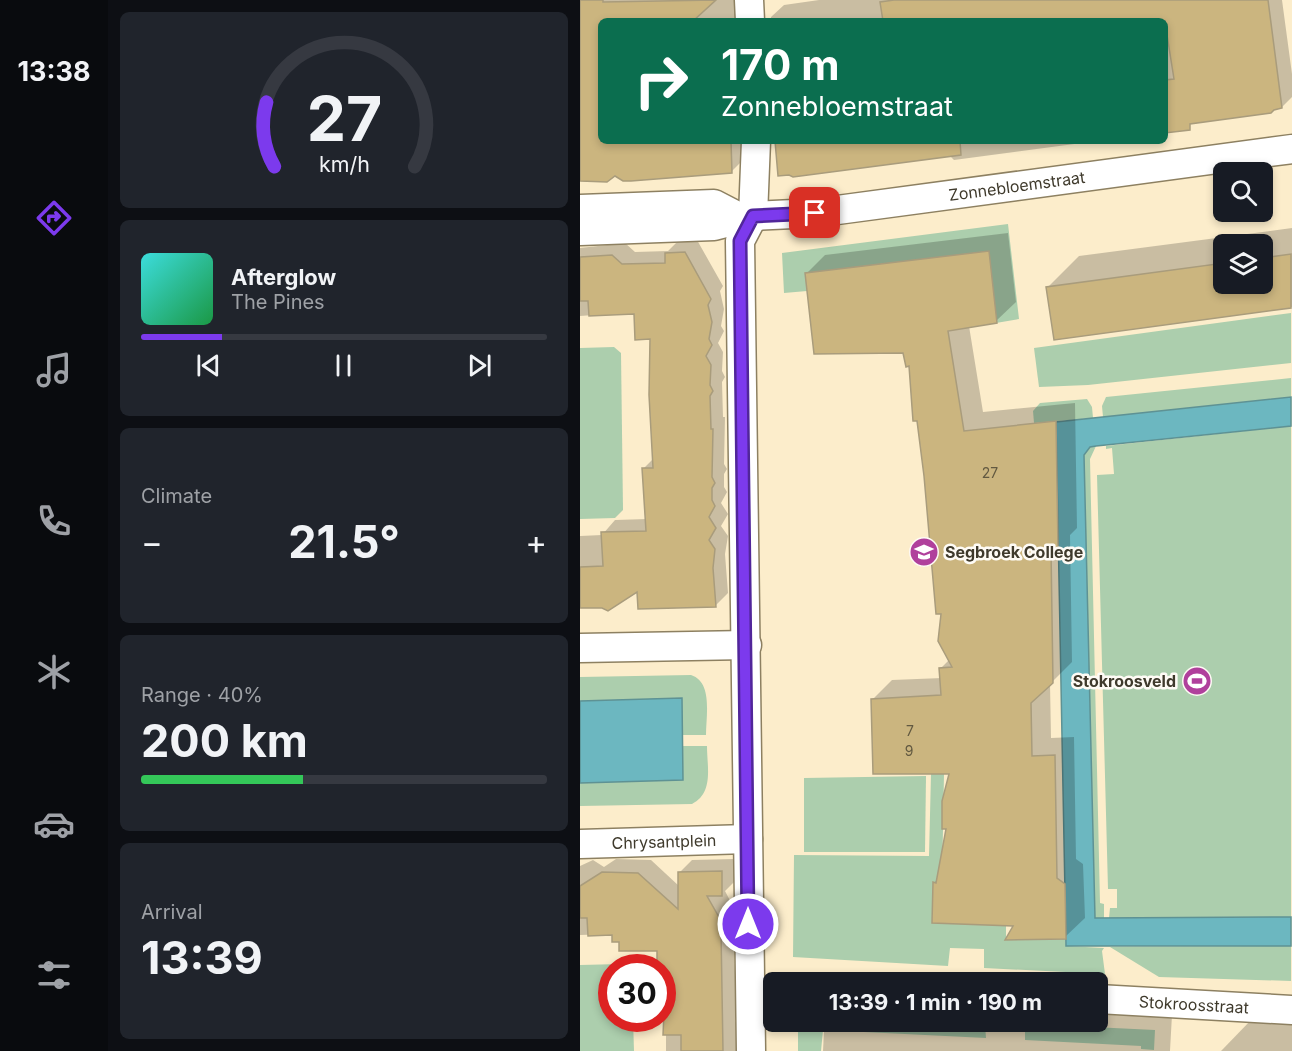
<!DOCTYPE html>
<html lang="en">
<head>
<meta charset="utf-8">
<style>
	:root { --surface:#171b24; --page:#20242c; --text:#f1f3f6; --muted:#9ea1a6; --line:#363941; --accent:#7c3aed }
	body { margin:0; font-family:Inter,sans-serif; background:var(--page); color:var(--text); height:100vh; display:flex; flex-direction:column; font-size:22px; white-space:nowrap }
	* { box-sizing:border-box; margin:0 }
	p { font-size:20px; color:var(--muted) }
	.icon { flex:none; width:33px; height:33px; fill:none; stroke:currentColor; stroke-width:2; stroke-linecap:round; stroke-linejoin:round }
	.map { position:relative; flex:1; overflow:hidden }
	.sheet { display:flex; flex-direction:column; gap:12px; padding:12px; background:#0d0f14; width:472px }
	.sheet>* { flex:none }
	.top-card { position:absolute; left:18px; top:18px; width:570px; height:126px; border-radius:9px; box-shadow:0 3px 9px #0003; background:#0b6e4f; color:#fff; overflow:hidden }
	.buttons { position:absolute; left:633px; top:162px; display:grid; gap:12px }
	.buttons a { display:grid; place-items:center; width:60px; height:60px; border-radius:9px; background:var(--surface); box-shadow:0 3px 9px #0003; font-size:30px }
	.speed { position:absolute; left:18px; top:954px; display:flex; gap:12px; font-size:30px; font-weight:700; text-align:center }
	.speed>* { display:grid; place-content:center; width:78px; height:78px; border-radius:50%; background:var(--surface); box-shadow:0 3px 9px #0003; line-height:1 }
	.speed .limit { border:9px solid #d22; background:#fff; color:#111 }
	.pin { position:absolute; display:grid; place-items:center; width:51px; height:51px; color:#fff; margin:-26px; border-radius:12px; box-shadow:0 3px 9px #0006 }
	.me { position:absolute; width:66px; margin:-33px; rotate:0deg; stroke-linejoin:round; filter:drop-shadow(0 0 4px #0008) }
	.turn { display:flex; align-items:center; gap:21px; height:126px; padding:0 24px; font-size:27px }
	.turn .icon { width:78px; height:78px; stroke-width:2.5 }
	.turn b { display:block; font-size:42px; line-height:51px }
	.big { font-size:45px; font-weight:700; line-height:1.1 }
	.sheet .card { flex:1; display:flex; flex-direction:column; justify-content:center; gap:9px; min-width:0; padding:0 21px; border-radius:9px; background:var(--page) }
	.sheet .dial { align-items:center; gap:0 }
	.dial svg { height:156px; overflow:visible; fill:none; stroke:var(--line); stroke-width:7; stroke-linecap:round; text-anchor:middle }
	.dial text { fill:var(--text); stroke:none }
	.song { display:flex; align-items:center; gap:18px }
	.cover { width:72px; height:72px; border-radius:9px; background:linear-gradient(135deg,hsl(180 70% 55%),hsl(140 70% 35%)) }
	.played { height:6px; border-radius:3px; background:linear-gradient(90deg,var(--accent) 20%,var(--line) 20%) }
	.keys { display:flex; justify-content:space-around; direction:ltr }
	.heat { display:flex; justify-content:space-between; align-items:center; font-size:33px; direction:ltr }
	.charge { height:9px; border-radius:4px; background:linear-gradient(90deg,#34c759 40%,var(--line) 0) }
	.trip { position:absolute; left:183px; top:972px; width:345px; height:60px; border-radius:9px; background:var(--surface); box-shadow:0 3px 9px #0003; font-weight:700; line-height:60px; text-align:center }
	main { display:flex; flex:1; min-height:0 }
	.tab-bar { display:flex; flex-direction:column; width:108px; justify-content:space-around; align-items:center; background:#090b0e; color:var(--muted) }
	.tab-bar .icon { width:42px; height:42px }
	.tab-bar .on { color:var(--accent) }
	.tab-bar b { font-size:27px; color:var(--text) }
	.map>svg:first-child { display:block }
	.green { fill:#accead }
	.water { fill:#6cb7c0; stroke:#5e9294; stroke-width:1.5 }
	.shadow { fill:#0003; fill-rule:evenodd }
	.building { fill:#cbb57f; stroke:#a99c7c; stroke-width:1.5 }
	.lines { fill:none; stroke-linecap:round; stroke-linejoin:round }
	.minor-casing { stroke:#8d8061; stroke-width:31 }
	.minor { stroke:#fff; stroke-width:28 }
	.route-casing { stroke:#51269a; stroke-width:15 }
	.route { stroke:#7c3aed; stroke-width:10 }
	.labels { text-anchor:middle; stroke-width:5; stroke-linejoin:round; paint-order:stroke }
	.number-label { font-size:14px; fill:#625941 }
	.street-label { font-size:16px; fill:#3f3a2c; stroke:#fefbf5 }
	.poi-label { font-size:16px; font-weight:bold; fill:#3f3a2c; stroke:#fefbf5; text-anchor:start }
</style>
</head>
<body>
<main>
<nav class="tab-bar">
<b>13:38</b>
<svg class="icon on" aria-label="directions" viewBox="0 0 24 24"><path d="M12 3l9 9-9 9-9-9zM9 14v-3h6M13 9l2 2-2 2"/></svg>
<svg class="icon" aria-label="music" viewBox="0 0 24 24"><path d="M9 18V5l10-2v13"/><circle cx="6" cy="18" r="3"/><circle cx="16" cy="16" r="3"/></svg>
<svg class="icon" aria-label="phone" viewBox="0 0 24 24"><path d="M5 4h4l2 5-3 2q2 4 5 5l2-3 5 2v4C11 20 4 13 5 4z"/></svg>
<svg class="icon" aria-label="climate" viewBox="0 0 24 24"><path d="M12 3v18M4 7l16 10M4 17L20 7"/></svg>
<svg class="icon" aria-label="car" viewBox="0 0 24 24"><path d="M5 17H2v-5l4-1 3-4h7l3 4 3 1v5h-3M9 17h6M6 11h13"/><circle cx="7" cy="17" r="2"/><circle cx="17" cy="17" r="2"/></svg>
<svg class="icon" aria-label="filters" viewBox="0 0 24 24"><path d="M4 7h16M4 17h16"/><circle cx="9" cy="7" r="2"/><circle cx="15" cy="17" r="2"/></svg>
</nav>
<section class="sheet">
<div class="card dial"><svg viewBox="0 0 100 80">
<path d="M14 69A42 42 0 1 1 86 69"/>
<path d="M14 69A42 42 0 0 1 10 36" stroke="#7c3aed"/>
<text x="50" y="56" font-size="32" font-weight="700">27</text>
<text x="50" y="72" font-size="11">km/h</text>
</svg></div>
<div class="card">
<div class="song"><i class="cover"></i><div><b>Afterglow</b><p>The Pines</p></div></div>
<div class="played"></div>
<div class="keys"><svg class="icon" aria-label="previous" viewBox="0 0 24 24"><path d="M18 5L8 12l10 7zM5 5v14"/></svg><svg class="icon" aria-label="pause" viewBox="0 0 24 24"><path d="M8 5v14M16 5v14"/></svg><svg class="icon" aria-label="next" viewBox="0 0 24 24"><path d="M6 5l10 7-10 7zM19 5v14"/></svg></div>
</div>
<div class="card"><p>Climate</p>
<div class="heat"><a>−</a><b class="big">21.5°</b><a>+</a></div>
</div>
<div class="card"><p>Range · 40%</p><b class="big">200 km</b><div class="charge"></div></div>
<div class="card"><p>Arrival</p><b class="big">13:39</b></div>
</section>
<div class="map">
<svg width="712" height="1051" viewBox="0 0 712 1051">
	<rect width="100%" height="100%" fill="#fcedcb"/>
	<!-- green -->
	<g class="green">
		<path d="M428,224l11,95 -23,4 -190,-46 1,14 -23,2 -2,-40z"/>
		<path d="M711,313v50l-203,22 -49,2 -5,-39z"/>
		<path d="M34,347l7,6 2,157 -8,8 -35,1v-171z"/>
		<path d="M711,378v19l-188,20 -1,-11 4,-9z"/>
		<path d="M507,399l5,8 1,11 -59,5 -1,-12 7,-8z"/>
		<path d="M711,426v491l-182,1 1,-10h7v-19h-9l-11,-414 17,-1 -2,-26 -6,1v-3z"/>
		<path d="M516,446l-6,13 10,444 4,1v14h-9l-11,-463 6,-8z"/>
		<path d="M111,675c22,7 15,41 15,60h-23v11h24c0,21 7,47 -15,58l-112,2v-129z"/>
		<path d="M351,774h13l-2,109h-9l-1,39 53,3 21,-11v26l59,-1 1,7 38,2 -2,3 3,23 -121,-6v-19l-34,-1 -2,18 -155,-9 1,-102 135,1z"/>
		<path d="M346,776l-1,76h-121v-74z"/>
		<path d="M711,946v35l-132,-4 -49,-30z"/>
		<path d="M41,964v3l-9,1v50l21,1 1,32h-54v-86z"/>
		<path d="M218,1022h181l6,2 1,14 -163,-8 -2,21h-23z"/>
		<path d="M451,1024l124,6 -1,20 -13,-1v-3l-116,-6v-11z"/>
	</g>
	<!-- water -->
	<g class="water">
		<path d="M711,397v29l-195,20 -6,1 -6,8 11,463 196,-1v29h-225l-10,-524z"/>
		<path d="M102,698l1,82 -103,3v-82z"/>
	</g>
	<!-- shadow -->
	<g class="shadow">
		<path d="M0,0h170l-3,21h-146v120h158v3l-28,28 -116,2 -35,6z"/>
		<path d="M239,0h463l10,74v23l-10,10 -117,21v-107h-394v-4l13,-12z"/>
		<path d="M197,141h320l-143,19 -5,-5z"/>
		<path d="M712,228v79l-237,32 -7,-52 31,-31zM644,244h38v40h-38z"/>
		<path d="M428,233l8,69 -20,19 -27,5 14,86 92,-9 2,125 -7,7 2,127 -22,22 1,54 23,-1 2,122 7,5 2,54 -20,19 -50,-12 -81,-42 4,-4 10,-52 3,-55 -78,-73 19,-19 50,-2 -1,-10 9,-9 -40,-294 -6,-14 -98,-77 19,-19z"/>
		<path d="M99,240h18l26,46 -3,5 4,18 -3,17 3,5 -6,12 5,9 -1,19 3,6 -3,5 1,35h2l-1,47 3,5 -3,5v13l3,5 -6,11 7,11 -7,12 7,10 -3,18 3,39 -12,12 -78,-15 -36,16h-22v-70l22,-1 13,-15 32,-1 -3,-51 10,-10 -2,-121 -17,-25 -55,4v-68l45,-5 10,9 33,-1z"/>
		<path d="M36,859l35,1 28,26v-13l13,-13 42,-1 1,22 -10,10 11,21 -3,5 3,16 -2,19 3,59 -2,10 4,7 -3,17 3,6h-73v-64l-8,-38 -38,-9 -7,-6 -33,1v-69l13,-6 11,7z"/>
		<path d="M518,1011l74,4 -2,36h-347l1,-20 9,-9h265z"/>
		<path d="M672,1019l40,2v30h-71z"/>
	</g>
	<!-- building -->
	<g class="building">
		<path d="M0,0h23v2l113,-2 -23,21h-92v120h130l1,32 -101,8h-8l-8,-5 -8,6 -27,-1z"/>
		<path d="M314,0h374l14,108 -8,2 -3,3 -81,11v6l-25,3v-53l9,-1 -7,-44h-2v-14h-282l-3,-19z"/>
		<path d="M195,141h185l1,14 -168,22 -4,-2 -11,1z"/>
		<path d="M409,251l8,72 -49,8 16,100 92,-10 2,128 -7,1 2,133 -22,20 1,53 23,-1 2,123 8,6 1,55 -61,1 8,-14 -81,-3 1,-41 3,1 10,-54h-4v-28l7,-27h-76l-2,-75 70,-4 -2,-27 13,-1 -14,-26 3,-27h-5l-12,-138 -7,-55h-4l-4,-55 -3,1 -3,-14 -89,1 -9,-81z"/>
		<path d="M105,252l26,47 -3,6 4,17 -3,17 3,6 -6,11 5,9 -1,20 3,6 -3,5 1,33h2l-1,48 3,6 -3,5v12l3,6 -6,11 7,11 -7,12 6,9 -2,19 3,39 -78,2 -1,-17 -29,19 -6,-3h-22v-41l23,-1 -2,-34 45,-1 -4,-63h11l-4,-73 1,-56 -15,1 -1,-26 -45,2 -1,-15h-8v-44l32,-2 10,9 43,-1v-10z"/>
		<path d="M711,254v54l-237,32 -8,-53 178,-24v21h38v-26z"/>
		<path d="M142,871v25h-15l17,30 -3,5 2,120h-42v-16h-18l2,-46h-3v-23l-5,1v-16h-38v-9h-7v-7l-24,1 -1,-18h-7v-32l22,-14 36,1 40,36v-37z"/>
	</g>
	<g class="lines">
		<!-- minor casing -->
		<g class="minor-casing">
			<g id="minor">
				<path d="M169,0l1,21"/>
				<path d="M0,209l134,-5 27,14"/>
				<path id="s1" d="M0,231l134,-5 39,-10 62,-3 477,-64"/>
				<path d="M0,648l167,-3"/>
				<path id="s2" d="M0,844l168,-5"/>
				<path id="s3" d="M518,999l194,11"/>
				<path d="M171,1051l-11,-810 13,-25 3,-75"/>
			</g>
		</g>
		<!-- minor -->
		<use href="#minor" class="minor"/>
	</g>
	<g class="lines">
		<!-- route casing -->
		<g class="route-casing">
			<path id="route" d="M168,924l-8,-683 13,-25 62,-3"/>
		</g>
		<!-- route -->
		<use href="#route" class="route"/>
	</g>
	<!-- icons -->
	<defs>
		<g id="school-disc" transform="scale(1.5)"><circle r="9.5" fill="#b0409c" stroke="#fefbf5"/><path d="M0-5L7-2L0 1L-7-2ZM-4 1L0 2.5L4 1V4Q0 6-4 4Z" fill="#fff"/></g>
		<g id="stadium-disc" transform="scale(1.5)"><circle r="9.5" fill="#b0409c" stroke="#fefbf5"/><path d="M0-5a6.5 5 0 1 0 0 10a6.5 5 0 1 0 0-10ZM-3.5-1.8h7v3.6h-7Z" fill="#fff"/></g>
	</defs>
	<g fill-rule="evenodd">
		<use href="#school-disc" x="344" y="552"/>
		<use href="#stadium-disc" x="617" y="681"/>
	</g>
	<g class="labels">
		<!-- number labels -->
		<g class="number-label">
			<text x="410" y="478">27</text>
			<text x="330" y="736">7</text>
			<text x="329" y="756">9</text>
		</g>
		<!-- street labels -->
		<g class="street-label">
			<text dy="6" stroke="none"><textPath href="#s1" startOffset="440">Zonnebloemstraat</textPath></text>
			<text dy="6" stroke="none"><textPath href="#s2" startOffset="84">Chrysantplein</textPath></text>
			<text dy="6" stroke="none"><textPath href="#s3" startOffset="96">Stokroosstraat</textPath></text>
		</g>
		<!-- poi labels -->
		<g class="poi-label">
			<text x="365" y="558">Segbroek College</text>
			<text x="596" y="687" text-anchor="end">Stokroosveld</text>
		</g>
	</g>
</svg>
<div class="buttons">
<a><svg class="icon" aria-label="search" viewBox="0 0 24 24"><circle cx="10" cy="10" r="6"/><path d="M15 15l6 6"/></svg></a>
<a><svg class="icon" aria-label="layers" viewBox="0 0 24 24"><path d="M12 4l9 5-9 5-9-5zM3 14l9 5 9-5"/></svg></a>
</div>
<div class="speed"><div class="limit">30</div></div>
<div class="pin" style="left:235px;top:213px;background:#d93025"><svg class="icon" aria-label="arrive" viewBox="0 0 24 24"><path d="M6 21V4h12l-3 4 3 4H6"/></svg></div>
<svg class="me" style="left:168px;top:924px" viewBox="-20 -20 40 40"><circle r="17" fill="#7c3aed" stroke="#fff" stroke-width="3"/><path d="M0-11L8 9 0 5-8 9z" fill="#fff"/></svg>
<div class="trip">13:39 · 1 min · 190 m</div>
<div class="top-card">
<div class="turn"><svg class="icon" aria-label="right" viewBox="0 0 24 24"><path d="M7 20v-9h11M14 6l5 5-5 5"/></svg><div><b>170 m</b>Zonnebloemstraat</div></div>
</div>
</div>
</main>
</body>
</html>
